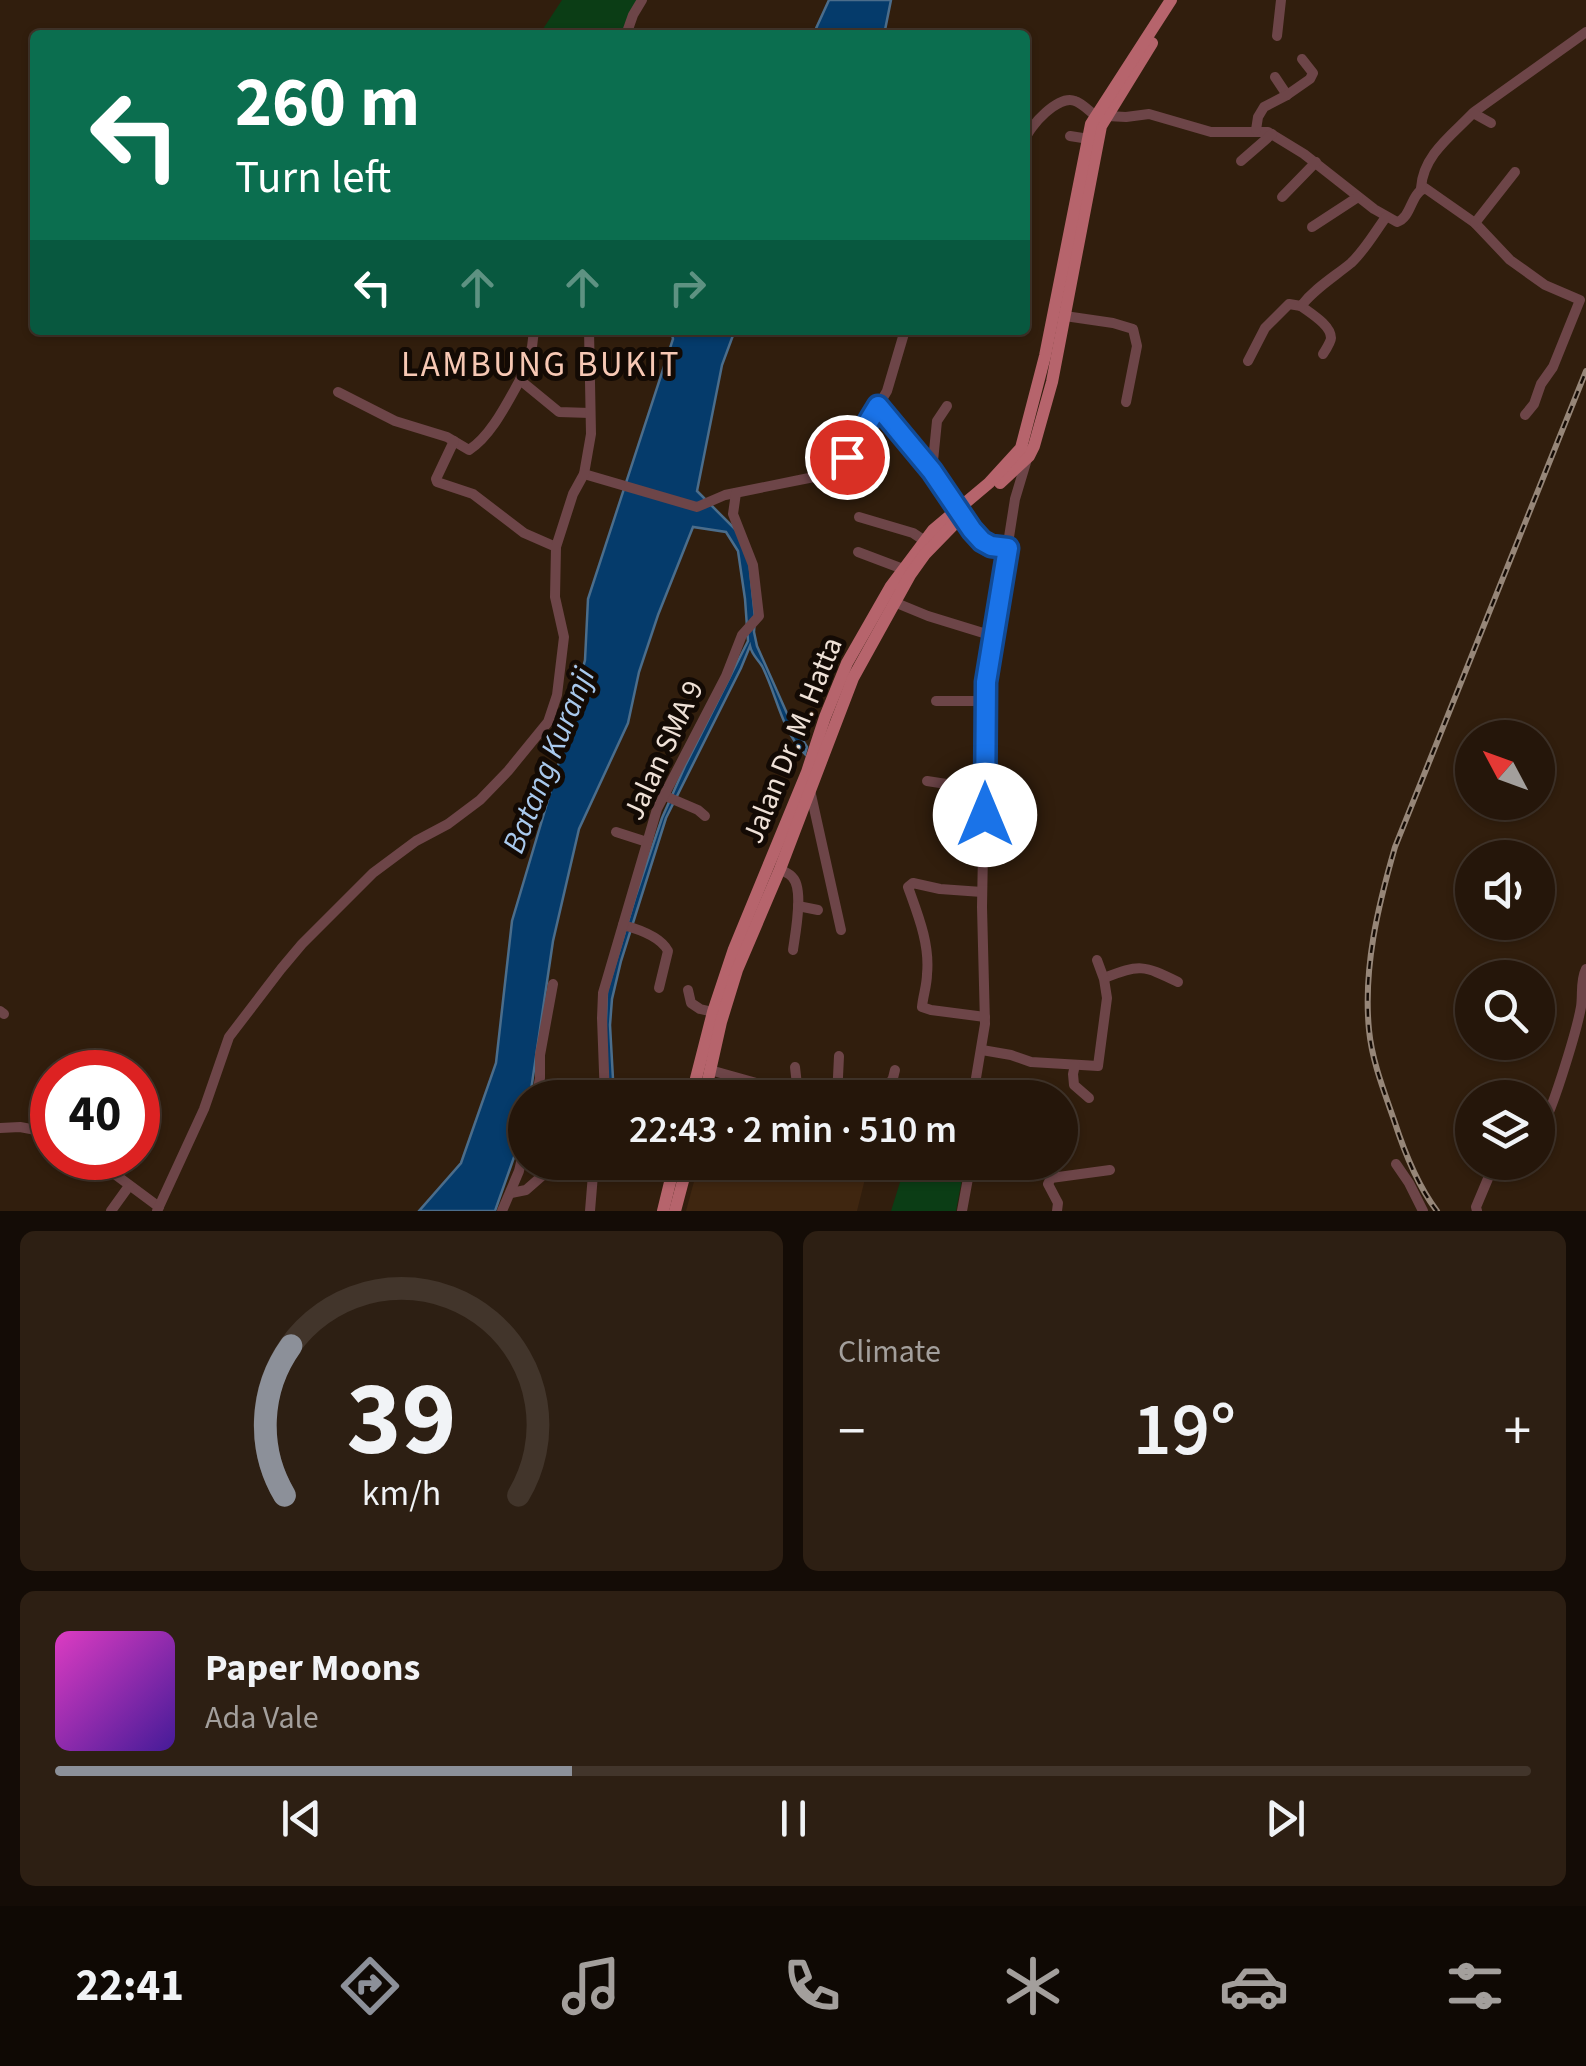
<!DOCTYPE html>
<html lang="en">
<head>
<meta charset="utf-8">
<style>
	:root { --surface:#25160a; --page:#2d1f13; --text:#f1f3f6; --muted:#a39f9c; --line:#42352b; --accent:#8c9099 }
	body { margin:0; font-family:"Source Sans 3",sans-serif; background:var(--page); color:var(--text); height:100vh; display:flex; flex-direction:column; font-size:38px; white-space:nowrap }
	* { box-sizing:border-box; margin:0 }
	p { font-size:32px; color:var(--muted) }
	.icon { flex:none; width:55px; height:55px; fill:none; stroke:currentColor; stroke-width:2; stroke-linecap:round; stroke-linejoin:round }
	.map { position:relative; height:1211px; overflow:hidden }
	.details { display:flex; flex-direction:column; gap:20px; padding:20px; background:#140c06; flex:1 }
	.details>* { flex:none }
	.banner { position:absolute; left:30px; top:30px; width:1000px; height:305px; border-radius:10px; box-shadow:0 2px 8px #0004,0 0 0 2px var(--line); background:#0b6e4f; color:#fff; overflow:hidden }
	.needle { width:65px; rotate:311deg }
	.fabs { position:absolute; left:1455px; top:720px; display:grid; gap:20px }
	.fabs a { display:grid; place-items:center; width:100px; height:100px; border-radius:50%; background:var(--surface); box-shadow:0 2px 8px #0004,0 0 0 2px var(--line); font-size:50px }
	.speed { position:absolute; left:30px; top:1050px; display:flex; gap:20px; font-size:50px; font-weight:700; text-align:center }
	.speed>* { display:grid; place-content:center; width:130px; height:130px; border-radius:50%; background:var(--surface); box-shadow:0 2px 8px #0004,0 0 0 2px var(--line); line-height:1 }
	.speed .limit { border:15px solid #d22; background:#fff; color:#111 }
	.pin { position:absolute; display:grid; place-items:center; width:85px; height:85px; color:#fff; margin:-42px; border:5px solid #fff; border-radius:50%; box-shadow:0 2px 10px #0007 }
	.me { position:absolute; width:110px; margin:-55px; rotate:0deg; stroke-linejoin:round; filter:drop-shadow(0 0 8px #0008) }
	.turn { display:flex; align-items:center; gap:35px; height:210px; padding:0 40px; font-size:45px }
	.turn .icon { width:130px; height:130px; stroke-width:2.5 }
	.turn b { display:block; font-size:70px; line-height:85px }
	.lanes { display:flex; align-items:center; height:95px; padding:0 40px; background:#0003; justify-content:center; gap:50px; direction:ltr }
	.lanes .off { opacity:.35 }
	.big { font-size:75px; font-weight:600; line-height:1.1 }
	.details .tile { flex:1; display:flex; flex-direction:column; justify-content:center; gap:15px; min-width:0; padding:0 35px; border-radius:15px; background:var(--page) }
	.details .dial { align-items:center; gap:0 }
	.dial svg { height:260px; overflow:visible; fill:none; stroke:var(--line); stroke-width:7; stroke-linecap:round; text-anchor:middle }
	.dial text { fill:var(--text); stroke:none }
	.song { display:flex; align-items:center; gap:30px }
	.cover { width:120px; height:120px; border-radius:15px; background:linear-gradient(135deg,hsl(310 70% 55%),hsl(260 70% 35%)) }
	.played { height:10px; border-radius:5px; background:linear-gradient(90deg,var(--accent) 35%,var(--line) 35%) }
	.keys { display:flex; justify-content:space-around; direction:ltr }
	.heat { display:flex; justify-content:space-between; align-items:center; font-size:55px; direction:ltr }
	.details .tiles { flex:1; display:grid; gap:20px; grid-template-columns:1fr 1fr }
	.tile:last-child { grid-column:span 2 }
	.trip { position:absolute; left:508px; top:1080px; width:570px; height:100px; border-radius:50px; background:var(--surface); box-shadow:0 2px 8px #0004,0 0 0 2px var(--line); font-weight:600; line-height:100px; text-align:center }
	.dock { display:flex; height:160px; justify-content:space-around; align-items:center; background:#0f0904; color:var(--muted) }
	.dock .icon { width:70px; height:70px }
	.dock .on { color:var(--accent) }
	.dock b { font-size:45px; color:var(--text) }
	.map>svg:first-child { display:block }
	.built { fill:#3f2610 }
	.green { fill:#0b3d15 }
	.water { fill:#053b6b; stroke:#4b6d8b; stroke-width:2.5 }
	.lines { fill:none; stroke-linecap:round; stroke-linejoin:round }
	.minor { stroke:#6d4548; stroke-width:10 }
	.major { stroke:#b6646c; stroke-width:12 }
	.rail-casing { stroke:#968678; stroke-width:6 }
	.rail { stroke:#130a04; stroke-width:2.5; stroke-dasharray:8; stroke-linecap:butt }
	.route-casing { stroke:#114b97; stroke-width:25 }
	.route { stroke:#1a73e8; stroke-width:18 }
	.labels { text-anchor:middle; stroke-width:10; stroke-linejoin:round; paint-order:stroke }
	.street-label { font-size:30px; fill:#efe1d7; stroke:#130a04 }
	.water-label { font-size:32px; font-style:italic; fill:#a9c9ed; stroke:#130a04 }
	.quarter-label { font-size:35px; letter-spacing:2.5px; fill:#f7c8b4; stroke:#130a04 }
</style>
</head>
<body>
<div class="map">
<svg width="1586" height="1211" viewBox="0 0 1586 1211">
	<rect width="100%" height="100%" fill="#311e0d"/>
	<!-- built -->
	<path class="built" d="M699,1163v-1l170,1 -12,48h-171z"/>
	<!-- green -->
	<g class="green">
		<path d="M562,0h78l-14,35h-87z"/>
		<path d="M906,1163h59l-9,48h-65z"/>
	</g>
	<!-- water -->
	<g class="water">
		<path d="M829,0h62l-7,35h-71z"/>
		<path d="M671,330h64l-13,35 -25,126 42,42 10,26 6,59 -1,14 3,14 32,72 18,29 -2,7c-24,-24 -28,-59 -43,-88 -5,-8 -10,-11 -12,-20l-9,22 -75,150 -45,143 -9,38 -2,26 4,72h-6l-3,-49 2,-57 29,-96 26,-77 23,-52 63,-125 -3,-42 -7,-48 -12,-19 -33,-5 -35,88 -19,57 -11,51 -49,106 -26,112 -23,156 -5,1v28l-30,85h-76l42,-48 35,-100 16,-142 44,-148 29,-113 3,-61 85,-260z"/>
	</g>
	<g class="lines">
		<!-- minor -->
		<g class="minor">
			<path d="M626,35l7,-20 9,-15"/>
			<path d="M1277,36l4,-36"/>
			<path d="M1275,77l12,18"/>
			<path d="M1474,112l112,-80"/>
			<path d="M1107,116l19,1 23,-3 62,18h57l36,22 70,55 23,13c15,-5 13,-28 28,-34l50,35 35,37 35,25 35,15 -27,67 -12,17 -7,20 -9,11"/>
			<path d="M1256,130l2,-13 6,-10 23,-12 23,-16 3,-6 -11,-14"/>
			<path d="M1070,136l19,3"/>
			<path d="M1025,140c4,-14 34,-46 50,-39 7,2 15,11 21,15"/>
			<path d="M1241,161l31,-27"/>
			<path d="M1421,188c2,-33 31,-53 52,-75l18,10"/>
			<path d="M1282,197l34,-35"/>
			<path d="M1475,223l40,-51"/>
			<path d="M1312,227l46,-30"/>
			<path d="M1301,306c9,7 30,19 30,32 0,3 -6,13 -8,16"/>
			<path d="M1065,316l48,7 20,6 4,17 -11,56"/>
			<path d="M534,330l-2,17 -12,33 39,32 31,1"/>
			<path d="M589,332l31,-1"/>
			<path d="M1248,361l17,-33 24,-24 12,2c14,-18 33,-29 50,-43 14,-13 24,-31 35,-46"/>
			<path d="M338,392l57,29 52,16 22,13c22,-14 38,-47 51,-70"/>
			<path d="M879,406l53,65 40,59 10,11 9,5 17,3"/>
			<path d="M454,441l-18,38 1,3 36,12 51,39 32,14"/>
			<path d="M932,471l5,-50 10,-15"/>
			<path d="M584,474l113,33 28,-12 89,-18 18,-6 10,-9 12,-15 33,-56 18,-61"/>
			<path d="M859,517l54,16 12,8"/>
			<path d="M858,552l45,17"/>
			<path d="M894,602l34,14 65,20"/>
			<path d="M936,701h49"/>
			<path d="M927,781l58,9"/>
			<path d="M810,790l31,140"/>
			<path d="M663,795l35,15 7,6"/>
			<path d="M955,828l1,5 3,2 25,2"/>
			<path d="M616,832l31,10"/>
			<path d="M780,869c4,3 10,4 13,9 11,12 2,57 0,72"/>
			<path d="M982,892l-42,-3 -27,-6 -5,4c10,28 22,57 19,87 0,11 -4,22 -5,33l9,3 54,7"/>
			<path d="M798,906l20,4"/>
			<path d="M623,925c15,4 38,12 45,26l-9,37"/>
			<path d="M1104,978c36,-14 39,-13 74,4"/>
			<path d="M688,990l3,13 9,6 13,3"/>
			<path d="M0,1011l4,3"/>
			<path d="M982,1050l29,5 20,7 67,4 9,-68 -3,-19 -7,-19"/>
			<path d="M1075,1065l-2,9 1,11 15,13"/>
			<path d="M795,1067l3,27"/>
			<path d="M710,1070l100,28"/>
			<path d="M654,1087l37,10"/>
			<path d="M536,1098l4,-20v-23l13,-71"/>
			<path d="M605,1098l-3,-80 1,-25 54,-184 69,-133 16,-41 17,-19 -6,-51 -20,-51 3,-21"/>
			<path d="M837,1098l2,-42"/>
			<path d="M881,1098l12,-20 2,-8"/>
			<path d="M977,1098l-1,-20 9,-54 -3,-117 4,-224 29,-184 12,-40"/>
			<path d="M0,1128l20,-1 32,6"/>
			<path d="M1538,1133c12,-12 39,-104 43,-126 2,-13 -1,-26 5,-38"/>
			<path d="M93,1158l66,49"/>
			<path d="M1396,1164l13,19 14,28"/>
			<path d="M511,1193l15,-3 32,-28"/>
			<path d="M111,1211l18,-25"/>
			<path d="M157,1211l47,-102 25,-72 52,-68 21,-25 71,-71 43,-32 32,-17 32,-24 28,-29 40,-49 9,-27 7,-58 -9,-40 1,-50 17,-53 11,-20 7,-40 -2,-104"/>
			<path d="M502,1211l17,-40 6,-26"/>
			<path d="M590,1211l4,-49"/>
			<path d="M962,1211l9,-49"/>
			<path d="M1057,1211l1,-8 -10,-19 3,-6 59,-8"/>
			<path d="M1477,1211l-1,-4 19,-45"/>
		</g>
		<!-- major -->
		<g class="major">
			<path d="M1000,483l29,-27 5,-10 18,-64 49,-256 51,-83"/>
			<path d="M691,1098l22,-86 21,-63 73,-177 18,-55 22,-54 44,-77 42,-56 56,-47 32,-35 24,-92 46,-232 80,-124"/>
			<path d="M704,1098l17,-76 16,-52 43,-101 73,-191 57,-103 15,-21 37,-38"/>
			<path d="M663,1211l12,-49"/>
			<path d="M675,1211l13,-49"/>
		</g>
		<!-- rail casing -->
		<g class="rail-casing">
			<path id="rail" d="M1437,1211c-20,-26 -33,-60 -43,-91 -10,-29 -22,-59 -25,-90 -6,-62 9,-124 26,-183l191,-476"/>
		</g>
		<!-- rail -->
		<use href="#rail" class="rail"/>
	</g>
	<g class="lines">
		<!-- route casing -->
		<g class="route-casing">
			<path id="route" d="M847,457l31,-51 54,65 40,59 10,11 9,5 17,2 -22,134 -1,133"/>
		</g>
		<!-- route -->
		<use href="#route" class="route"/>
	</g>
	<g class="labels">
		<!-- street labels -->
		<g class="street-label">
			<text transform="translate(792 740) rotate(-68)" y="10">Jalan Dr. M. Hatta</text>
			<text transform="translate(663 750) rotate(-65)" y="10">Jalan SMA 9</text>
		</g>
		<!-- water labels -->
		<g class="water-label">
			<text transform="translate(548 760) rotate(-68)" y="11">Batang Kuranji</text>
		</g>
		<!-- quarter labels -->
		<g class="quarter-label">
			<text x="541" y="376">LAMBUNG BUKIT</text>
		</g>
	</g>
</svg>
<div class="fabs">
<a><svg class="needle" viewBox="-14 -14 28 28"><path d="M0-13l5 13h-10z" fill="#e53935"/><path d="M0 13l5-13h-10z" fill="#a39f9c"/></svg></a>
<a><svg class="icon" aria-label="sound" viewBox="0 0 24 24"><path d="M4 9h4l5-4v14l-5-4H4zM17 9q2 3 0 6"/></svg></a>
<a><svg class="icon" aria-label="search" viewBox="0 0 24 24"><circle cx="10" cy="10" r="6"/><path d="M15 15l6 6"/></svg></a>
<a><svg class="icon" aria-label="layers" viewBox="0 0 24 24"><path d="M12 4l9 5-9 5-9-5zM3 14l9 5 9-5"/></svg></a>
</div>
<div class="speed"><div class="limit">40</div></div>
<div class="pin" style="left:847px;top:457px;background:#d93025"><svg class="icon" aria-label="arrive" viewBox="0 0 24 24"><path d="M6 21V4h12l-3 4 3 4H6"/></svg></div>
<svg class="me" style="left:985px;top:815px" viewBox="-20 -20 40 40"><circle r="19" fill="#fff"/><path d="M0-13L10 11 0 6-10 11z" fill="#1a73e8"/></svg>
<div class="trip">22:43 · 2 min · 510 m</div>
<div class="banner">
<div class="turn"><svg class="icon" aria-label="left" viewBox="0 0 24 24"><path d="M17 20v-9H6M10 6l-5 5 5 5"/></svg><div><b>260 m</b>Turn left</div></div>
<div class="lanes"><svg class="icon" aria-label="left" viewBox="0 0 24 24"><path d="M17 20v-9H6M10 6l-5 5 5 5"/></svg><svg class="icon off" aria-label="ahead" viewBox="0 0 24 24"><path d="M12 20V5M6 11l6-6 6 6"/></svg><svg class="icon off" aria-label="ahead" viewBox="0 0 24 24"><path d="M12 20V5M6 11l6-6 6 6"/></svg><svg class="icon off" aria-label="right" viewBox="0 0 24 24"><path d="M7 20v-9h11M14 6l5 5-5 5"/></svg></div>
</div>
</div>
<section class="details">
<div class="tiles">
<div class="tile dial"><svg viewBox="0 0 100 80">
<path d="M14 69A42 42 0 1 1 86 69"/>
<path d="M14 69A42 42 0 0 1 16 23" stroke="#8c9099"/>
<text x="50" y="56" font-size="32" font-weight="700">39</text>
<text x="50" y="72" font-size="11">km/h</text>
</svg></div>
<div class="tile"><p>Climate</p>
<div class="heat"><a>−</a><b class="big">19°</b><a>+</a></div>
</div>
<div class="tile">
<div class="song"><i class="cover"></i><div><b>Paper Moons</b><p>Ada Vale</p></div></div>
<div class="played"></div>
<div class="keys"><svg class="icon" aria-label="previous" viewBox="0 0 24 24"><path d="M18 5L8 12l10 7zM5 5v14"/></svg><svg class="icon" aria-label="pause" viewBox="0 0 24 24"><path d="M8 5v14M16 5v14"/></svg><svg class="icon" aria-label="next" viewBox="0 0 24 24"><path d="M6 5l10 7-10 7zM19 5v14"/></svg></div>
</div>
</div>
</section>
<nav class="dock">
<b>22:41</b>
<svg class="icon on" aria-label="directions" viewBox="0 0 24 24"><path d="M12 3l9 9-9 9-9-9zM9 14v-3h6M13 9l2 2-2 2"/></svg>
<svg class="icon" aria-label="music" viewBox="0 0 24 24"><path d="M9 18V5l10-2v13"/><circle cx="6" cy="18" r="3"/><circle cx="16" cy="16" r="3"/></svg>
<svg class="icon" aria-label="phone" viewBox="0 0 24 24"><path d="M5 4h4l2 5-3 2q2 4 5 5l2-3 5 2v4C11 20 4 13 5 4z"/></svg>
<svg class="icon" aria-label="climate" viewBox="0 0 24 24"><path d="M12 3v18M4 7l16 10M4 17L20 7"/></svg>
<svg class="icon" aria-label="car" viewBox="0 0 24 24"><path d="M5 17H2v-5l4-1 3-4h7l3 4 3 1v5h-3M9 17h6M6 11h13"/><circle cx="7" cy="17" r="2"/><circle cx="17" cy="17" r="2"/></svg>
<svg class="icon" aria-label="filters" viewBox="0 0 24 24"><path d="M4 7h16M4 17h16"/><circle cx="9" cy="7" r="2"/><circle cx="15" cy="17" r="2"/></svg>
</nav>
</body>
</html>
